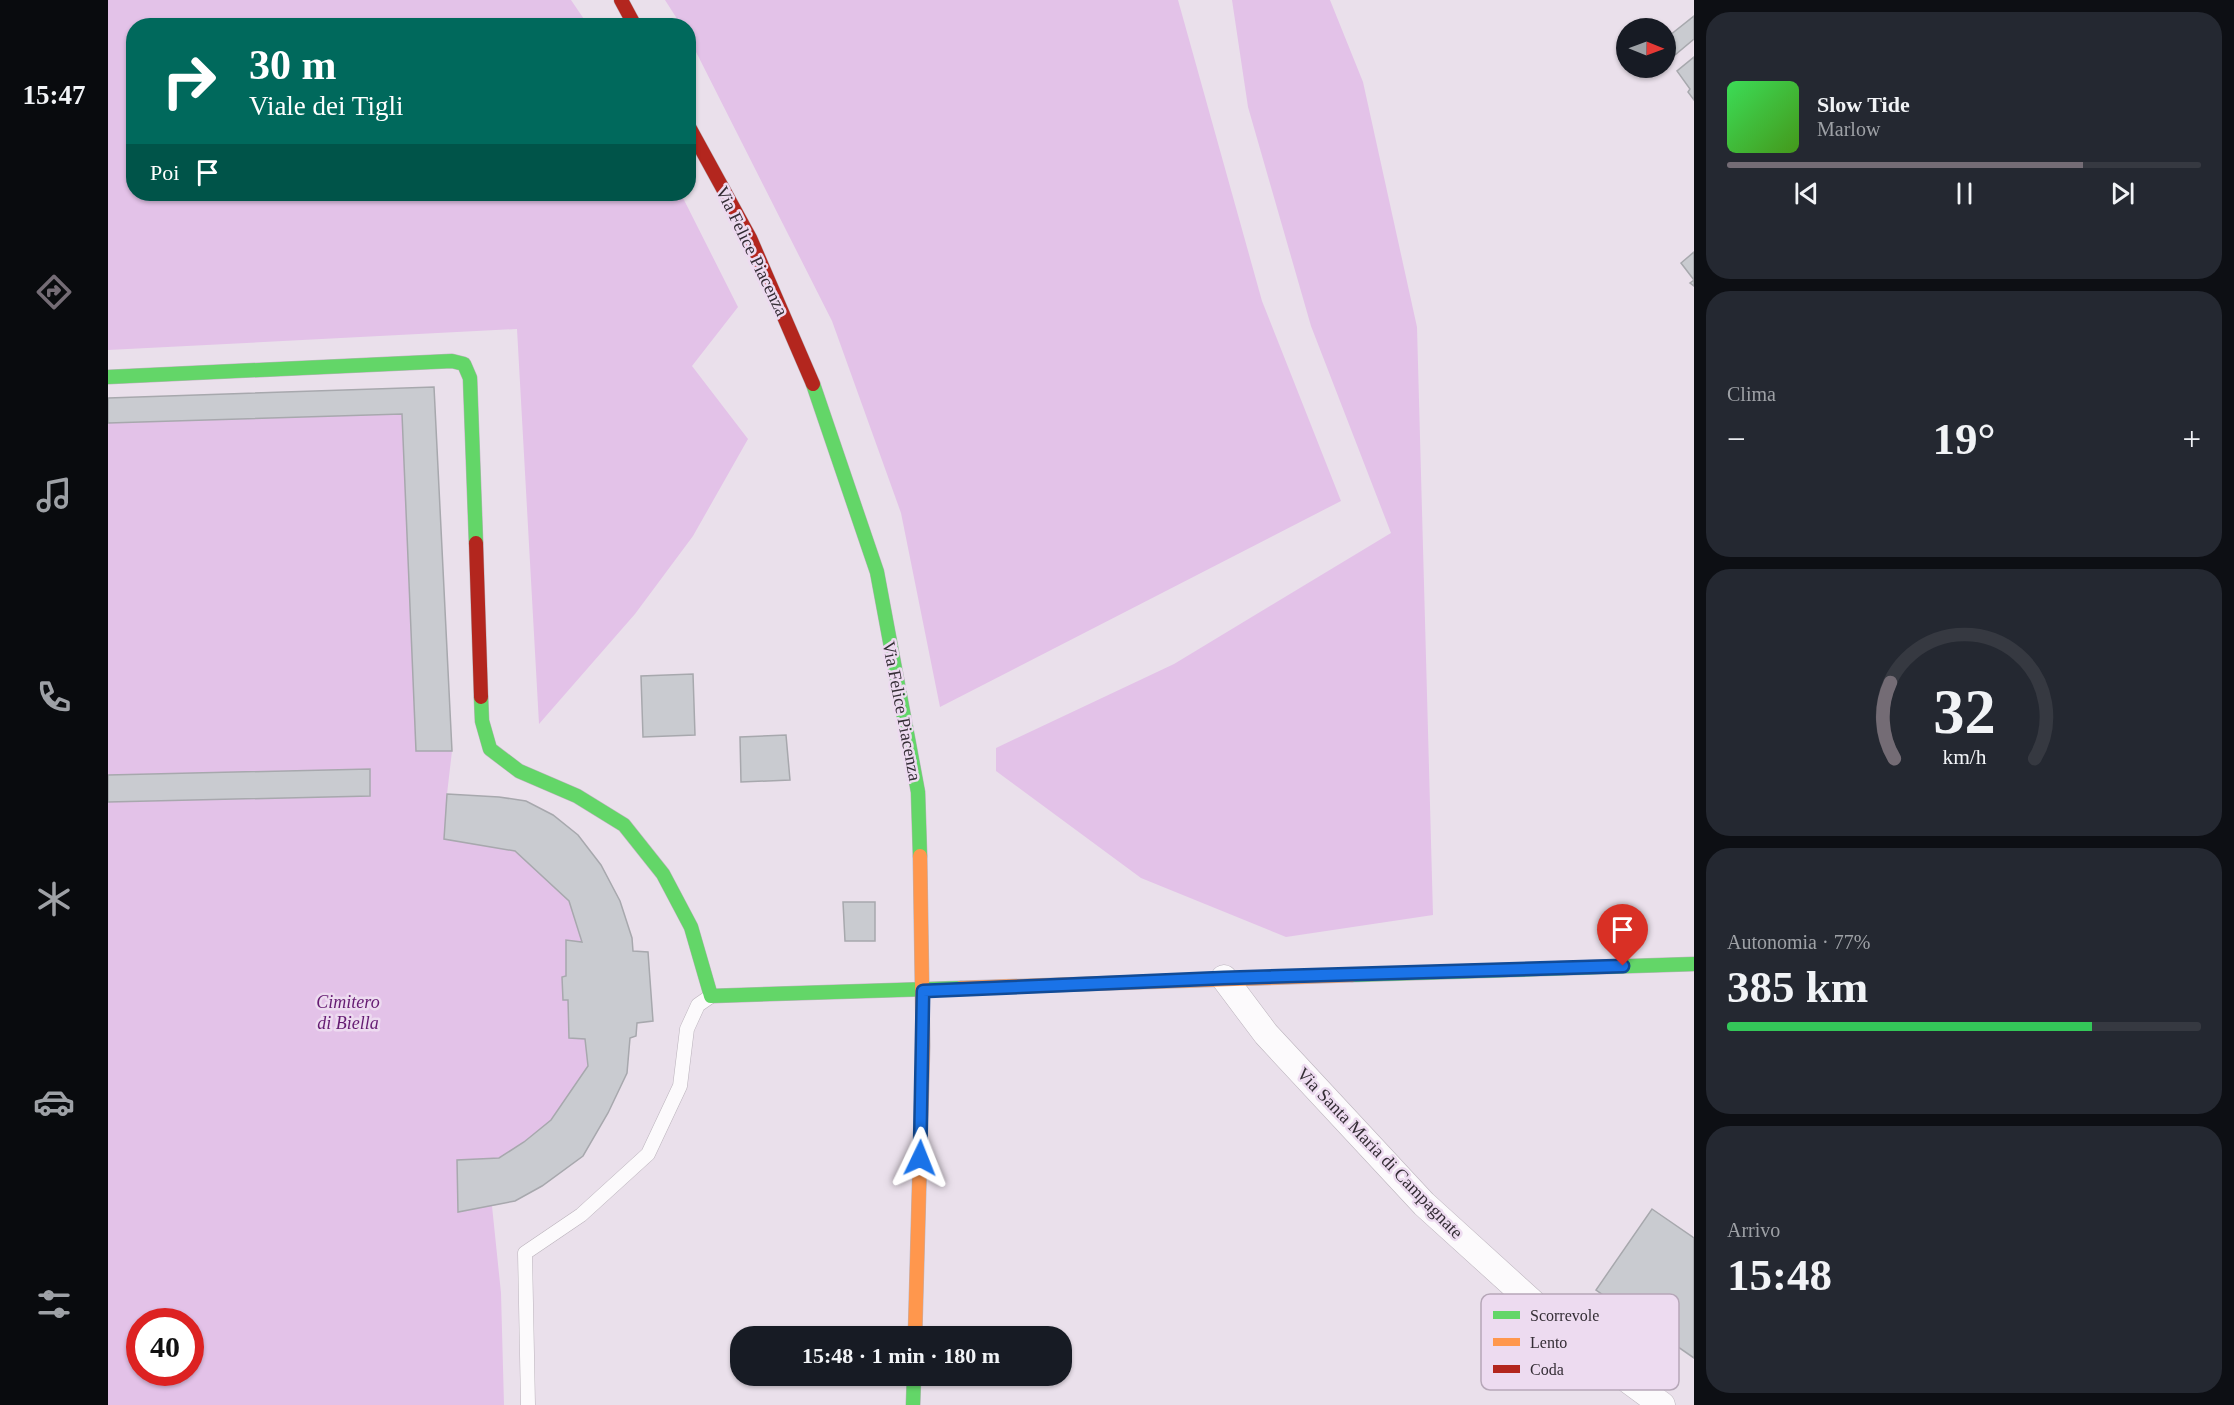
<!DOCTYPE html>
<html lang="it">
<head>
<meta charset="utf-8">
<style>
	:root { --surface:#171b24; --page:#242831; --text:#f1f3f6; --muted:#9ea1a6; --line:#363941; --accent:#746c75 }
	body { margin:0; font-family:Georgia,serif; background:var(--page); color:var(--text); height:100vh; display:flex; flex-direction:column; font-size:22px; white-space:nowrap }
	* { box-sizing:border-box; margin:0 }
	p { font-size:20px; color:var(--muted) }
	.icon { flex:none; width:33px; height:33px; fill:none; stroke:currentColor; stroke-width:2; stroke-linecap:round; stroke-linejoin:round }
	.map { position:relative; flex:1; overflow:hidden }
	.details { display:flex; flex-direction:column; gap:12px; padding:12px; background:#0d0f14; width:540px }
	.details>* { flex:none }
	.top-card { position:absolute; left:18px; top:18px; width:570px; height:183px; border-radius:24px; box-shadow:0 2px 4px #0004; background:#00695c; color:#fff; overflow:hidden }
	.needle { width:39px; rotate:91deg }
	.buttons { position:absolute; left:1508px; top:18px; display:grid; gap:12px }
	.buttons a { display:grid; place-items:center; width:60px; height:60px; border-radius:50%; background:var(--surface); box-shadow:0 2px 4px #0004; font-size:30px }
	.speed { position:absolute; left:18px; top:1308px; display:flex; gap:12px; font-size:30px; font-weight:700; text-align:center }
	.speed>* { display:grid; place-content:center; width:78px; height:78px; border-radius:50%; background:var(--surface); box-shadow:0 2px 4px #0004; line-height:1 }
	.speed .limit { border:9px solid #d22; background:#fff; color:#111 }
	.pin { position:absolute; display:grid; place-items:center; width:51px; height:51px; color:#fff; margin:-62px -26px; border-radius:50% 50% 50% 0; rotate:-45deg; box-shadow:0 0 6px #0007 }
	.pin .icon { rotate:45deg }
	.me { position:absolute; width:66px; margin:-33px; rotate:2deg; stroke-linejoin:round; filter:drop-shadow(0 0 4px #0008) }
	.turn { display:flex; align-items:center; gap:21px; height:126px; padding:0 24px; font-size:27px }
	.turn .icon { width:78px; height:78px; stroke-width:2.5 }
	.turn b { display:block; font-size:42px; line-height:51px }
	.then { display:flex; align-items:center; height:57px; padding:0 24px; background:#0003; gap:12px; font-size:22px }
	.big { font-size:45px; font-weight:700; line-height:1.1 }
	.details .tile { flex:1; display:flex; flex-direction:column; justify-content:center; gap:9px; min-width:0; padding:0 21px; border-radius:24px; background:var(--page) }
	.details .dial { align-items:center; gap:0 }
	.dial svg { height:156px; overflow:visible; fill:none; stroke:var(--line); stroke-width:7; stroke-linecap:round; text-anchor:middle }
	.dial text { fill:var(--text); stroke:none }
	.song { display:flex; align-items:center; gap:18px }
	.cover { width:72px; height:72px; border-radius:9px; background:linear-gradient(135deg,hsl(130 70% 55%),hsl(100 70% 35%)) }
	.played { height:6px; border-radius:3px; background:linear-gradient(90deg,var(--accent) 75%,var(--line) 75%) }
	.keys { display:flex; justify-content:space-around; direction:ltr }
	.heat { display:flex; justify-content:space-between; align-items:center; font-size:33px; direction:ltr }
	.charge { height:9px; border-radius:4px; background:linear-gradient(90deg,#34c759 77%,var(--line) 0) }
	.trip { position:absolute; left:622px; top:1326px; width:342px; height:60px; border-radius:24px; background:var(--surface); box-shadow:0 2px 4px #0004; font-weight:700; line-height:60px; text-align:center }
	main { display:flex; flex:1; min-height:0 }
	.tabs { display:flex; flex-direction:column; width:108px; justify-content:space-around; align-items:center; background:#090b0e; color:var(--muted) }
	.tabs .icon { width:42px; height:42px }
	.tabs .selected { color:var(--accent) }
	.tabs b { font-size:27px; color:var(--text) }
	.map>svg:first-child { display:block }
	.green { fill:#e3c2e8; fill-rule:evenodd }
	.building { fill:#c9cbd0; stroke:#a7a8ad; stroke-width:1.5 }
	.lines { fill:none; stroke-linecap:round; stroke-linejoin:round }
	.lane-casing { stroke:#bbb3bc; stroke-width:15 }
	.street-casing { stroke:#bbb3bc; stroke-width:27 }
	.fast-casing { stroke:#bbb3bc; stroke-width:15 }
	.slow-casing { stroke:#bbb3bc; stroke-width:15 }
	.jam-casing { stroke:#bbb3bc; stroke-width:15 }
	.lane { stroke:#fcfafc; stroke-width:14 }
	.street { stroke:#fcfafc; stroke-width:26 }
	.fast { stroke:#63d668; stroke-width:14 }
	.slow { stroke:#ff974d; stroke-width:14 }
	.jam { stroke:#b3261e; stroke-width:14 }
	.route-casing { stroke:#114b97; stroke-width:15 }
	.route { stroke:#1a73e8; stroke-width:10 }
	.labels { text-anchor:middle; stroke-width:5; stroke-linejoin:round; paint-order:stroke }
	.street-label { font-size:18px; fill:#342d35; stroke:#eddbf0 }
	.park-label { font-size:18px; font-style:italic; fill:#651b72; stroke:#eddbf0 }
	.key { fill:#eddbf0; stroke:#b6a7b8; stroke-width:1.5 }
	.key-label { font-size:16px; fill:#342d35 }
</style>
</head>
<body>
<main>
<nav class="tabs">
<b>15:47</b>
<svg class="icon selected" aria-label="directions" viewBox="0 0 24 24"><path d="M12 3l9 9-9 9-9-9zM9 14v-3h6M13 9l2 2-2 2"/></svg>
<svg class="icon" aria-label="music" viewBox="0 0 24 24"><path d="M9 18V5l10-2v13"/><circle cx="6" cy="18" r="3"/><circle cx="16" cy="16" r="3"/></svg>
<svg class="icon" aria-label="phone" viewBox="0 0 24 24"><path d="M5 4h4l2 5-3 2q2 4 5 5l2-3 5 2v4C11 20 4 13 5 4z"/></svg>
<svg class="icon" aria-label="climate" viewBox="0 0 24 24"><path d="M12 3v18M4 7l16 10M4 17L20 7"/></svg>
<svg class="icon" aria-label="car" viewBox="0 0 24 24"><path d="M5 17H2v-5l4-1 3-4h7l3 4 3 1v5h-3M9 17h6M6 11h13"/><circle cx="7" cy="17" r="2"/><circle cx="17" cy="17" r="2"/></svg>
<svg class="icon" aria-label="filters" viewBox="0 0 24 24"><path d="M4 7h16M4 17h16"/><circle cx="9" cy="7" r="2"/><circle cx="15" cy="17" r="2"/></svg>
</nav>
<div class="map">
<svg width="1586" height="1405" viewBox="0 0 1586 1405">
	<rect width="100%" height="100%" fill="#eae0eb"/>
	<!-- green -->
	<g class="green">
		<path d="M0,0h463l17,25 -454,1v168h547l57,113 -46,59 56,73 -55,97 -58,78 -96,110 -22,-395 -409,21z"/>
		<path d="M557,0h513l84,301 79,200 -401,206 -39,-194 -69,-192 -143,-283 -1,-12 -7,-1z"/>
		<path d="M1124,0h98l33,82 54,245 16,588 -147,22 -145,-59 -145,-107v-23l178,-84 217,-131 -80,-207 -63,-219z"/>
		<path d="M326,387l18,364 -5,43 52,3 27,4 52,34 23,30 19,36 12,37 1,13 15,1 5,69 -16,2 -1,13 -6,2 -3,35 -19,40 -25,43 -41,30 -27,15 -23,5 9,87 3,112h-396v-1007zM32,1322h50v50h-50z"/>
	</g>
	<!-- building -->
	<g class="building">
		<path d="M1586,16v23l-25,21 -4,-4v-17z"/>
		<path d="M1586,57v43l-6,-8 2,-3 -13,-18z"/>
		<path d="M1586,252v34l-4,-3 4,-3 -13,-17z"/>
		<path d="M326,387l18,364h-36l-14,-337 -294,9v-25z"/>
		<path d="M585,674l2,61 -52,2 -2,-61z"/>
		<path d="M678,735l4,45 -49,2 -1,-45z"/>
		<path d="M262,769v27l-262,6v-27z"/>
		<path d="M339,794l52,3 27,4 27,14 25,20 23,30 19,36 12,37 1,13 15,1 5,69 -16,2 -1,13 -6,2 -3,35 -19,40 -25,43 -41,30 -27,15 -57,11 -1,-52 42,-2 25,-16 27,-22 37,-54 -3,-27 -16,-1 -1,-38h-5l-1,-23 4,-1v-36l16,2 -13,-41 -54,-50 -71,-12z"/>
		<path d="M735,902h32v39h-30z"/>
		<path d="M1544,1209l42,29v120l-98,-68z"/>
	</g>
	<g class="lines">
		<!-- lane casing -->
		<g class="lane-casing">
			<path id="lane" d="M420,1405l-3,-152 56,-38 67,-61 32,-68 7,-57 11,-24 13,-9"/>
		</g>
		<!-- street casing -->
		<g class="street-casing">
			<path id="street" d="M1116,978l42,56 158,170 151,137 87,64"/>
		</g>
		<!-- fast casing -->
		<g class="fast-casing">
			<g id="fast">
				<path d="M0,377l344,-16 12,3 6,14 6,165"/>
				<path d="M705,384l64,188 41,220 2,64"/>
				<path d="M373,697l1,24 8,28 29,22 58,25 47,29 39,49 28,53 20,69 250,-8"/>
				<path d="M1244,975l342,-11"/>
				<path d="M805,1405l1,-29"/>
			</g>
		</g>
		<!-- slow casing -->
		<g class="slow-casing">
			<g id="slow">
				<path d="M853,988l391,-13"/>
				<path d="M807,1336l8,-290 -3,-190"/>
			</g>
		</g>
		<!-- jam casing -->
		<g class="jam-casing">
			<g id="jam">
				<path d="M513,0l14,26"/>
				<path d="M580,125l62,113 63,146"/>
				<path d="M368,543l5,154"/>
			</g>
		</g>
		<!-- lane -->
		<use href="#lane" class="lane"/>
		<!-- street -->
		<use href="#street" class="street"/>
		<!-- fast -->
		<use href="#fast" class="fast"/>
		<!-- slow -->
		<use href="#slow" class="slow"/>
		<!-- jam -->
		<use href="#jam" class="jam"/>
	</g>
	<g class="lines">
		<!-- route casing -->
		<g class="route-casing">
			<path id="route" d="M812,1158l3,-167 301,-13 399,-12"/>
		</g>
		<!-- route -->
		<use href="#route" class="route"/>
	</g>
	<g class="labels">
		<!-- street labels -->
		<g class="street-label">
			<text transform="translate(644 251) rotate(64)" y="6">Via Felice Piacenza</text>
			<text transform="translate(794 711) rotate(79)" y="6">Via Felice Piacenza</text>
			<text transform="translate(1272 1153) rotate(46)" y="6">Via Santa Maria di Campagnate</text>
		</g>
		<!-- park labels -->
		<g class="park-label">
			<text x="240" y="1008">Cimitero<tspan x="240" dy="21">di Biella</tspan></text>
		</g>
	</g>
	<!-- legend -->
	<rect x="1373" y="1294" width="198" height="96" rx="9" class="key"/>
	<rect x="1385" y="1311" width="27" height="8" fill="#63d668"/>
	<rect x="1385" y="1338" width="27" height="8" fill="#ff974d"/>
	<rect x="1385" y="1365" width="27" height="8" fill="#b3261e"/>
	<g class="key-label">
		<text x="1422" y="1321">Scorrevole</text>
		<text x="1422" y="1348">Lento</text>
		<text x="1422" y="1375">Coda</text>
	</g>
</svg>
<div class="buttons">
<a><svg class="needle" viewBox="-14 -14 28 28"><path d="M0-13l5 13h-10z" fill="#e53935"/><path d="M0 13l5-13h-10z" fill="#9ea1a6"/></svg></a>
</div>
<div class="speed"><div class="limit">40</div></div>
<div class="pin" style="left:1515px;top:966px;background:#d93025"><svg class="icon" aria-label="arrive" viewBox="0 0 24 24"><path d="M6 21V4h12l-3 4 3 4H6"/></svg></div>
<svg class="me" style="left:812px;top:1158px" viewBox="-20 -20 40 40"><path d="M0-17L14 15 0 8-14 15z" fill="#1a73e8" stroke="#fff" stroke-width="4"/></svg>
<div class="trip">15:48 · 1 min · 180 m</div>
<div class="top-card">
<div class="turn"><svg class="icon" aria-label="right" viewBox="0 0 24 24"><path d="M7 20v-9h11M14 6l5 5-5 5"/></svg><div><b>30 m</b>Viale dei Tigli</div></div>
<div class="then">Poi<svg class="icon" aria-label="arrive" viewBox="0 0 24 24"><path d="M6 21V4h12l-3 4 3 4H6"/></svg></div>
</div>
</div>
<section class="details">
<div class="tile">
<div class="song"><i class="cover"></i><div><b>Slow Tide</b><p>Marlow</p></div></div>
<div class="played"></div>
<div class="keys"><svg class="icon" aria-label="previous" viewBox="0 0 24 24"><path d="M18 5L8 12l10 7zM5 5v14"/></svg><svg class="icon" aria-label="pause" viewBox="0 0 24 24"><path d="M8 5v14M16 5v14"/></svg><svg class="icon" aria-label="next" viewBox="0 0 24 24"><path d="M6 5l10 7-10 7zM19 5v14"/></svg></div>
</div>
<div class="tile"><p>Clima</p>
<div class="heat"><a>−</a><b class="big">19°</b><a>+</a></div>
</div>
<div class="tile dial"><svg viewBox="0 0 100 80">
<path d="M14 69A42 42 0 1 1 86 69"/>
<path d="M14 69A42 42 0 0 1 12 30" stroke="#746c75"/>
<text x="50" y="56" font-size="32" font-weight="700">32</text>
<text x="50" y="72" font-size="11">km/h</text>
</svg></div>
<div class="tile"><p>Autonomia · 77%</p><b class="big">385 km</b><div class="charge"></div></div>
<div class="tile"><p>Arrivo</p><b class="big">15:48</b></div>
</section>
</main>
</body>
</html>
